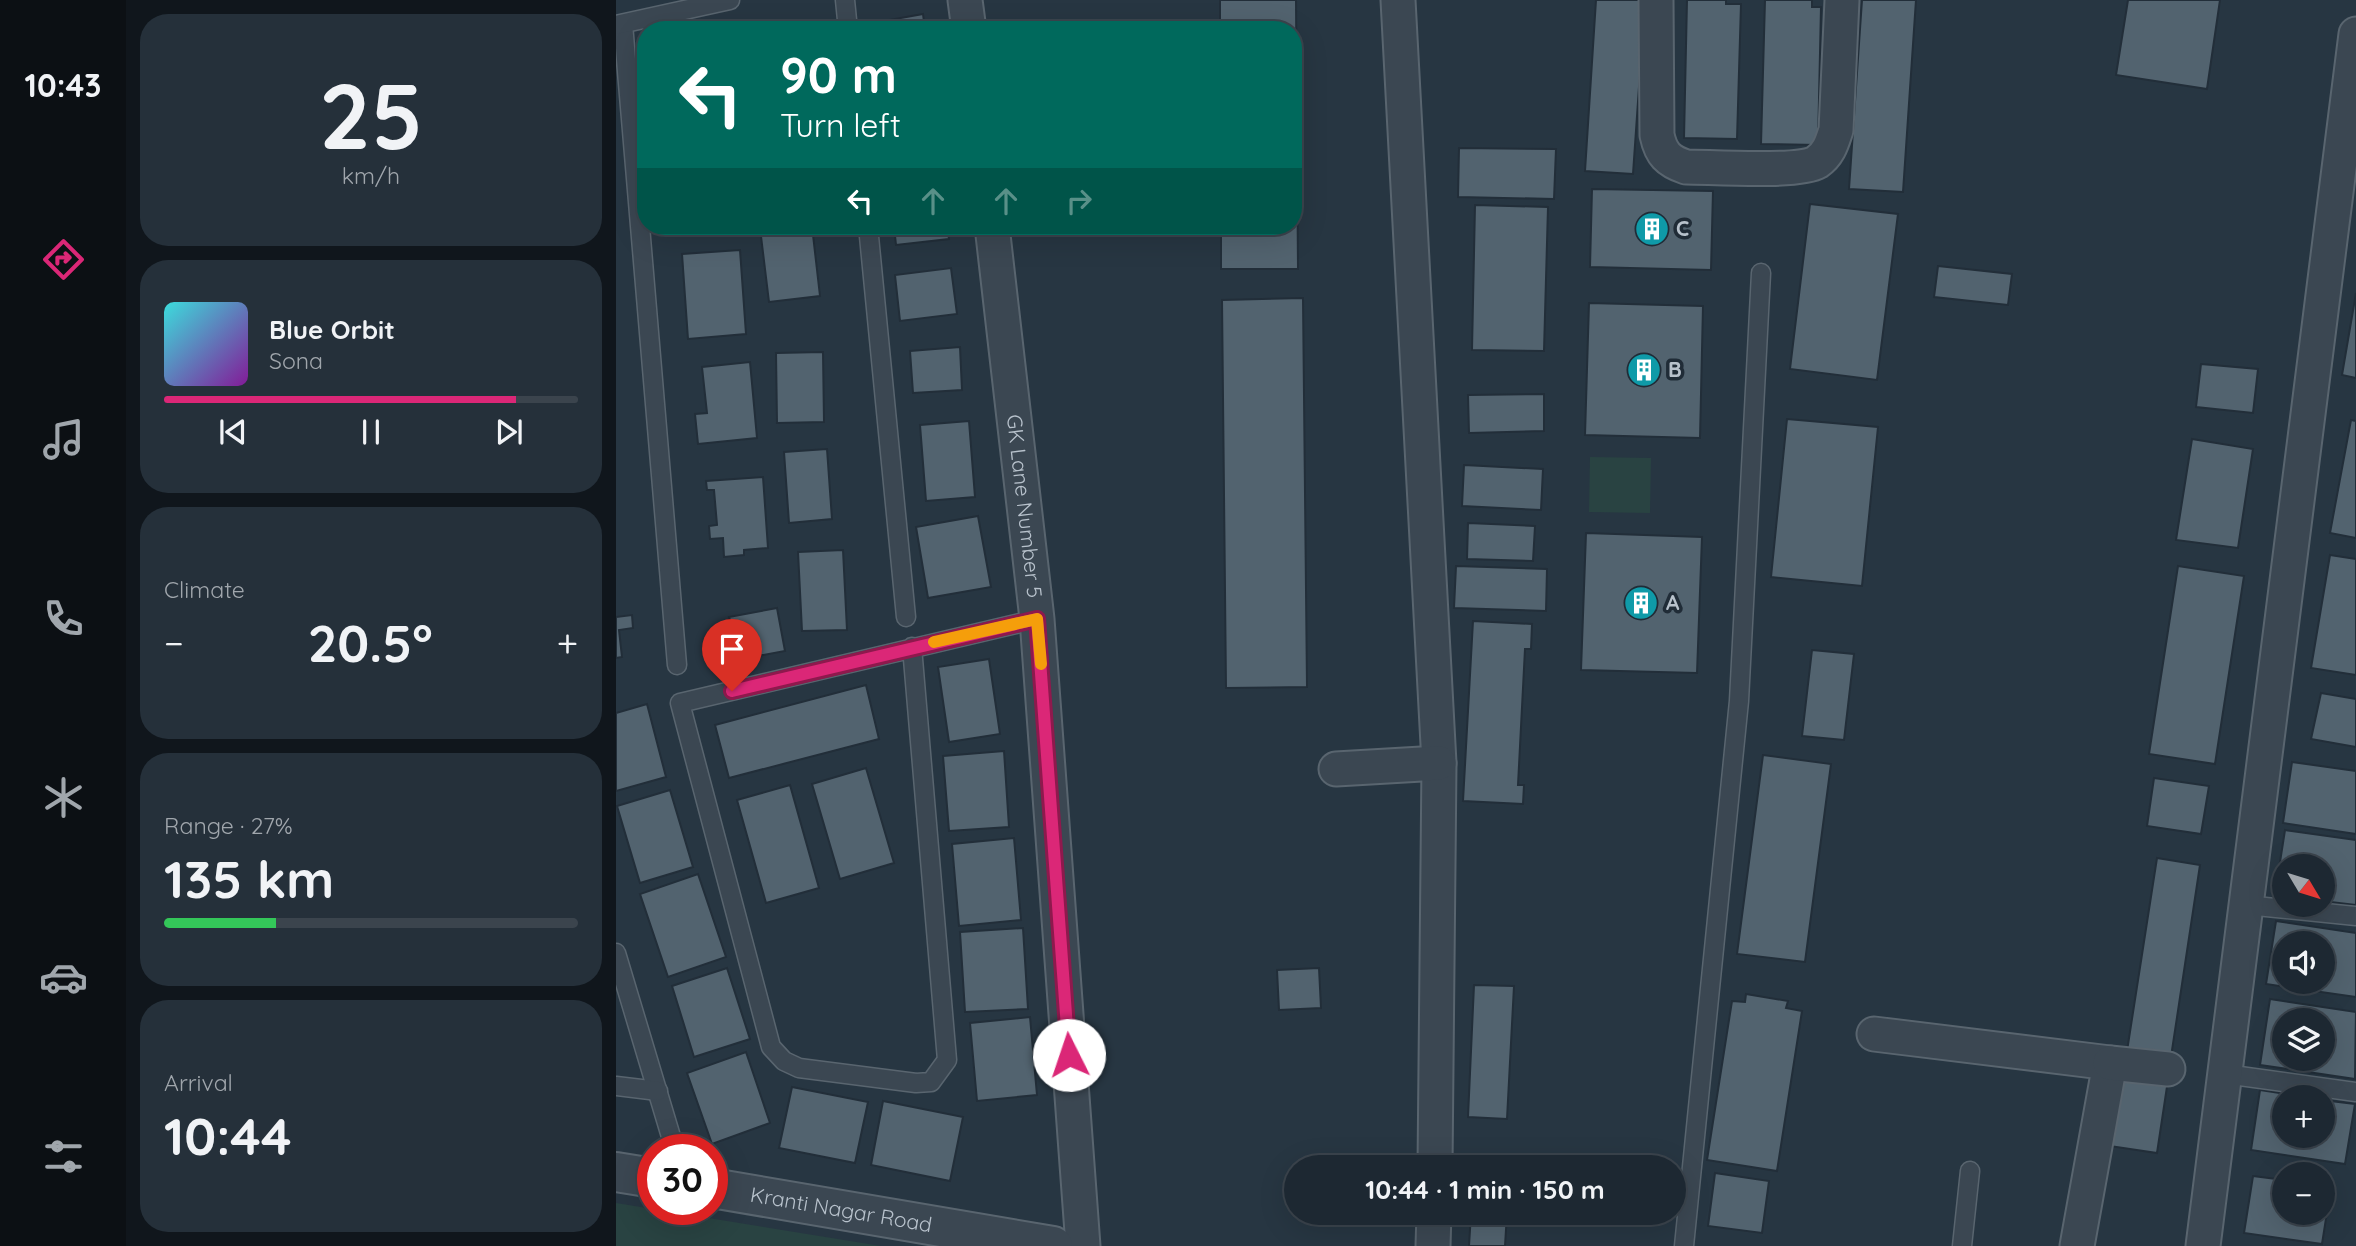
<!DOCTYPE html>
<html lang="en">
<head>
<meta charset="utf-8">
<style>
	:root { --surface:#1d2832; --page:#25303a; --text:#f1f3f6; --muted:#a0a6ac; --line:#3b444d; --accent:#db2777 }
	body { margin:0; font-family:Quicksand,sans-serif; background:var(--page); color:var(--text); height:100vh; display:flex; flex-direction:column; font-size:26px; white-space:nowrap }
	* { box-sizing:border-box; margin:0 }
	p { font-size:23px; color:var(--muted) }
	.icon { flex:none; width:38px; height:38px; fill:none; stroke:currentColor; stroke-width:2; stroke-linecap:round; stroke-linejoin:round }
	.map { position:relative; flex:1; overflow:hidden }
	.drawer { display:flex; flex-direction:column; gap:14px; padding:14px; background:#10161c; width:490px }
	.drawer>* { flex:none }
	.hud { position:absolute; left:21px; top:21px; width:665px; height:214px; border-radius:28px; box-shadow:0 7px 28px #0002,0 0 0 2px var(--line); background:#00695c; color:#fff; overflow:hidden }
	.needle { width:46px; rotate:128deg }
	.fabs { position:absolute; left:1656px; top:854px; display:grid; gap:14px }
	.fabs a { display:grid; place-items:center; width:63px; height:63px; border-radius:50%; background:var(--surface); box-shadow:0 7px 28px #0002,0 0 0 2px var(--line); font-size:35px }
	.speed { position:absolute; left:21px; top:1134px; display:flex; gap:14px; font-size:35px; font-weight:700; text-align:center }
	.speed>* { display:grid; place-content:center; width:91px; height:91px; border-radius:50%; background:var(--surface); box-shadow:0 7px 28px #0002,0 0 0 2px var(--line); line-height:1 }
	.speed .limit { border:10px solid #d22; background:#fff; color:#111 }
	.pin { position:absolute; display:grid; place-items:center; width:60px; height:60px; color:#fff; margin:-72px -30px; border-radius:50% 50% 50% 0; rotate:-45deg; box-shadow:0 0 7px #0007 }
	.pin .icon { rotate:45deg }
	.me { position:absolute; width:77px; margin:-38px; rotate:356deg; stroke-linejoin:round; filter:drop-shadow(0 0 5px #0008) }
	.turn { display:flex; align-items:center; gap:24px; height:147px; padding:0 28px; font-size:32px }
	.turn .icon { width:91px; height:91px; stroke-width:2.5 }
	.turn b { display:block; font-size:49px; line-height:60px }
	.lanes { display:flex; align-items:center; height:66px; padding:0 28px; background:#0003; justify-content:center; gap:35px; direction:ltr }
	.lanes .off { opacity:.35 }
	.big { font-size:52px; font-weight:800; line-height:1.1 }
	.drawer .widget { flex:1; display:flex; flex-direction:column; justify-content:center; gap:10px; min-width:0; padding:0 24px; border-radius:28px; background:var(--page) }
	.drawer .dial { align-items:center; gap:0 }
	.dial b { font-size:91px; line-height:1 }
	.song { display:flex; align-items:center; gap:21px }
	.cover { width:84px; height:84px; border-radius:10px; background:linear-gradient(135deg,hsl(180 70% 55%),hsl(290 70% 35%)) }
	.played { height:7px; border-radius:4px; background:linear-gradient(90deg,var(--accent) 85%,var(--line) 85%) }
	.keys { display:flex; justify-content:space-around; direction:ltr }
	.heat { display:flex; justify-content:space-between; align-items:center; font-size:38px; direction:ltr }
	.charge { height:10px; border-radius:5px; background:linear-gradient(90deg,#34c759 27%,var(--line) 0) }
	.trip { position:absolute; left:668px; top:1155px; width:402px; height:70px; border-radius:35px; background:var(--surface); box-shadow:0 7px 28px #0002,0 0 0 2px var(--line); font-weight:800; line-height:70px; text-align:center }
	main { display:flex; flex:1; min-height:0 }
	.menu { display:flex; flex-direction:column; width:126px; justify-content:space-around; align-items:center; background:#0c1014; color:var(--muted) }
	.menu .icon { width:49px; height:49px }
	.menu .current { color:var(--accent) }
	.menu b { font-size:32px; color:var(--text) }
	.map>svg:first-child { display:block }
	.green { fill:#294342 }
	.building { fill:#52636f; stroke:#222e39; stroke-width:2; fill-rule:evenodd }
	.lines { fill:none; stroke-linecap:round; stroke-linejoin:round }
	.service-casing { stroke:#59656f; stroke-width:21 }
	.minor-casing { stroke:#59656f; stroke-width:37 }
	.tertiary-casing { stroke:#59656f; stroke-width:42 }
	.service { stroke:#3b4752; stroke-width:18 }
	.minor { stroke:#3b4752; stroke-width:33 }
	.tertiary { stroke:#3b4752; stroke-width:38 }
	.route-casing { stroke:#8e194d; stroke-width:18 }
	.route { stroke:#db2777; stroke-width:12 }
	.slow { stroke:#f59e0b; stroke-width:12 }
	.labels { text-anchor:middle; stroke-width:7; stroke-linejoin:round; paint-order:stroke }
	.poi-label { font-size:21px; font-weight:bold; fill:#b8c2cc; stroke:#202c37; text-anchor:start }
	.street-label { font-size:21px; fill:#b8c2cc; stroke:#202c37 }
</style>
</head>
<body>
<main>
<nav class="menu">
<b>10:43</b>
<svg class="icon current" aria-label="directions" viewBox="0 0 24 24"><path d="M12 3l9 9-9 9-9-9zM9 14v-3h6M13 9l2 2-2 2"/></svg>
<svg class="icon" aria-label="music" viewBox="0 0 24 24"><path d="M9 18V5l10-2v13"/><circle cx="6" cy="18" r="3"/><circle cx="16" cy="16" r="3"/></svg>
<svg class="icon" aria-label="phone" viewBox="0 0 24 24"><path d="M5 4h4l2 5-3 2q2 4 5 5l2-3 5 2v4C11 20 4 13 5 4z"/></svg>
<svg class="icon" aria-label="climate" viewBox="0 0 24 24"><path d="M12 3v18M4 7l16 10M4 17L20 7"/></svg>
<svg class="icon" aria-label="car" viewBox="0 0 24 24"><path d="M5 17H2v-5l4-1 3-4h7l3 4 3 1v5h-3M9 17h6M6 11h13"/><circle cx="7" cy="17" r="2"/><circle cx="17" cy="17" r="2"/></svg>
<svg class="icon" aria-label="filters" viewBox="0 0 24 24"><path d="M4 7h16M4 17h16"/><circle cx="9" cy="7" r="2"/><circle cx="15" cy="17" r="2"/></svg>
</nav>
<section class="drawer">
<div class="widget dial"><b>25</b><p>km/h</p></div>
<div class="widget">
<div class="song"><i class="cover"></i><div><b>Blue Orbit</b><p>Sona</p></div></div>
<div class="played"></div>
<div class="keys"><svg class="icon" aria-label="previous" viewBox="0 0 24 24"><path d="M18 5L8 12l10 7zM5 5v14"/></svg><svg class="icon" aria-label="pause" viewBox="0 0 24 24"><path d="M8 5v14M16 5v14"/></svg><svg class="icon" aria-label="next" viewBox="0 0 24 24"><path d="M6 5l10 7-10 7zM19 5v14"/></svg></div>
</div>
<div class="widget"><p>Climate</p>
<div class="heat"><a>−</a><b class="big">20.5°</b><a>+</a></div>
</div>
<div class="widget"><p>Range · 27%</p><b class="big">135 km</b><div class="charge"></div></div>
<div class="widget"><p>Arrival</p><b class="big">10:44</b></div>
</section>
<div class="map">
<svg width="1740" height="1246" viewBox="0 0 1740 1246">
	<rect width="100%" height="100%" fill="#273642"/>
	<!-- green -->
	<g class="green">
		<path d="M974,457l61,1 -1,55 -61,-1z"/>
		<path d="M0,1203l37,6 228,37h-265z"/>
	</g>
	<!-- building -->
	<g class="building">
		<path d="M604,0h76l2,269h-77v-43h72v-196h-73z"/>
		<path d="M980,0h49l-12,174 -48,-3z"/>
		<path d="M1071,0h39v4h15l-4,135 -53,-1z"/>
		<path d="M1149,0h47v7h9l-3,138 -57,-1z"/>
		<path d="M1246,0h54l-13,192 -54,-3z"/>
		<path d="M1512,0h92l-13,89 -91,-14z"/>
		<path d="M307,14l2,16h-51l-1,-7z"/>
		<path d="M843,148l97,1 -2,50 -96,-2z"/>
		<path d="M976,189l121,2 -2,79 -121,-3z"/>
		<path d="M1194,204l88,10 -21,166 -87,-11z"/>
		<path d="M859,205l73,2 -4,144 -72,-1z"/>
		<path d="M160,226h36l8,70 -51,6 -9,-74z"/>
		<path d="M278,226h53l2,13 -53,6z"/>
		<path d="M124,250l6,84 -58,5 -6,-85z"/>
		<path d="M1322,266l74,8 -4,31 -74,-8z"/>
		<path d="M335,268l6,46 -57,7 -5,-46z"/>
		<path d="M1740,293v85l-14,-3z"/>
		<path d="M687,298l4,389 -81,1 -4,-388z"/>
		<path d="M973,303l114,3 -3,132 -115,-3z"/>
		<path d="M344,347l2,43 -49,3 -3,-42z"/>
		<path d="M207,352l1,70 -47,1 -1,-70z"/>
		<path d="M134,362l7,76 -59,6 -3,-30 12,-1 -5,-46z"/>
		<path d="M1585,364l57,5 -5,44 -57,-6z"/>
		<path d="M928,394v37l-75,2 -1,-38z"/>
		<path d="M1171,419l91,8 -16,159 -91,-9z"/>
		<path d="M1735,420l5,1v117l-26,-5z"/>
		<path d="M353,421l6,76 -49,4 -6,-76z"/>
		<path d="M1576,439l61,10 -15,99 -62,-8z"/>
		<path d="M211,449l5,70 -43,4 -5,-71z"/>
		<path d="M848,465l79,4 -2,41 -79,-4z"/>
		<path d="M147,477l5,71 -24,2v5l-20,2 -1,-19 -13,1 -1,-13 8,-1 -3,-35h-7l-1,-9z"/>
		<path d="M362,516l13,71 -63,11 -12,-71z"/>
		<path d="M852,523l67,3 -2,35 -66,-2z"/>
		<path d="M970,533l116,4 -5,136 -116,-3z"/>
		<path d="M227,550l4,80 -45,1 -4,-79z"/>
		<path d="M1714,555l26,4v116l-45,-7z"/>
		<path d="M840,566l91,3 -1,42 -92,-3z"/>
		<path d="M1562,566l66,10 -29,188 -66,-10z"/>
		<path d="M161,608l8,43 -60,11 -7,-36 13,-3 -2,-6z"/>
		<path d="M16,615l1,13 -14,2 3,27 -6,1v-41z"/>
		<path d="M857,621l59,3 -1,25h-6l-7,136h6l-1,19 -60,-3z"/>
		<path d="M1196,650l42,4 -10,86 -42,-4z"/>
		<path d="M373,659l11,75 -51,8 -11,-75z"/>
		<path d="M250,685l13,54 -150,39 -14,-53z"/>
		<path d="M1705,693l35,6v48l-45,-8z"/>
		<path d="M31,704l19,73 -50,14v-78z"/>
		<path d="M388,751l5,76 -60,4 -6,-75z"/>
		<path d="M1147,755l68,9 -26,198 -68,-8z"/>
		<path d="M1676,762l64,9v63l-73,-11z"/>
		<path d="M250,768l28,95 -54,16 -28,-95z"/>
		<path d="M1538,778l55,8 -8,48 -54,-8z"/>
		<path d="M174,785l29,103 -53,15 -29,-103z"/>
		<path d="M54,790l23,77 -53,16 -23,-77z"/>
		<path d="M1669,830l71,10v65l-34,-4v-35h-38v29l-9,-1z"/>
		<path d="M398,838l7,82 -62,6 -7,-82z"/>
		<path d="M1541,858l43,7 -29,192 -44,-6z"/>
		<path d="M82,874l28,83 -58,20 -28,-83z"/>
		<path d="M1660,921l80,12v64l-90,-13zM1668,943h38v39h-38z"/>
		<path d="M407,928l5,81 -63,3 -5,-80z"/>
		<path d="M111,968l23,71 -56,18 -22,-71z"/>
		<path d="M703,968l2,40 -42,2 -2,-40z"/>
		<path d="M858,985l40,1 -7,133 -39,-2z"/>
		<path d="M1130,994l42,7 -2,7 16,3 -25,160 -70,-11 25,-159 13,1z"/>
		<path d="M1654,999l86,13 -1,67 -95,-14zM1668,1020h38v39h-38z"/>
		<path d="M414,1017l7,78 -60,6 -7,-78z"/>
		<path d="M130,1052l24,71 -58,21 -25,-71z"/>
		<path d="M1499,1072l53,8 -11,73 -54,-8z"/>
		<path d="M176,1087l76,15 -13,61 -76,-15z"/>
		<path d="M1644,1090l46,7h-22v39h38v-36l33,4 -10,60 -94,-14z"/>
		<path d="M267,1101l80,16 -13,64 -79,-16z"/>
		<path d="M858,1158l36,2v7h-36z"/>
		<path d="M1099,1173l54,8 -7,52 -54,-7z"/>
		<path d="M1637,1176l31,4v33h38v-27l9,1 -9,57 -78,-11z"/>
		<path d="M855,1213h36l-2,33h-36z"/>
	</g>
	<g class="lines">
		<!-- service casing -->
		<g class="service-casing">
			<g id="service">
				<path d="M229,0l3,30"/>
				<path d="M7,24l54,641"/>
				<path d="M0,25l114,-25"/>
				<path d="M252,226l38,391"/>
				<path d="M296,647l35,413 -16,22 -15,1 -117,-15 -15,-7 -13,-14 -91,-344 357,-84"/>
				<path d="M1630,905l110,11"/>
				<path d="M0,953l59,197"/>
				<path d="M1609,1074l131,18"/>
				<path d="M0,1086l42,5"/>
				<path d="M1068,1246l55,-545 22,-428"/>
				<path d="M1346,1246l8,-75"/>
			</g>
		</g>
		<!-- minor casing -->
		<g class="minor-casing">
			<g id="minor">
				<path d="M349,0l4,30"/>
				<path d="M782,0l41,763 -4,404"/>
				<path d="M1040,0l1,135c4,19 11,26 29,32 25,0 113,6 131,-5 12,-8 15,-20 19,-32l6,-130"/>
				<path id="s1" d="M376,226l45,393 46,627"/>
				<path d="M720,769l103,-6"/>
				<path d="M1258,1034l236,29 -33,183"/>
				<path d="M1494,1063l58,6"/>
				<path d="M817,1246l1,-33"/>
				<path d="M1587,1246l153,-1212"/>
			</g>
		</g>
		<!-- tertiary casing -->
		<g class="tertiary-casing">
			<g id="tertiary">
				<path d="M0,1172l37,6"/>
				<path id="s2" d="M96,1188l341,58"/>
			</g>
		</g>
		<!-- service -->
		<use href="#service" class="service"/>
		<!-- minor -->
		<use href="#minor" class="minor"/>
		<!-- tertiary -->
		<use href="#tertiary" class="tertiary"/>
	</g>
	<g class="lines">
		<!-- route casing -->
		<g class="route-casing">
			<path id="route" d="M116,691l305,-72 32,436"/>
		</g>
		<!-- route -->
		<use href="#route" class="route"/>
		<!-- slow -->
		<path class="slow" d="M318,642l103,-23 4,45"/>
	</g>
	<!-- icons -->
	<defs>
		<g id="building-disc" transform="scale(1.75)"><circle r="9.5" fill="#0f9aa8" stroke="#202c37"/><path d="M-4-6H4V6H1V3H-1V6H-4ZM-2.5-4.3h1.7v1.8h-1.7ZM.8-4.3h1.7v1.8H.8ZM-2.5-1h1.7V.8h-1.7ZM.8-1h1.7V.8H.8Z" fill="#fff"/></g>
	</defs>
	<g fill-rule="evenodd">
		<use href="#building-disc" x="1036" y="229"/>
		<use href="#building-disc" x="1028" y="370"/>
		<use href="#building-disc" x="1025" y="603"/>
	</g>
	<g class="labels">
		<!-- poi labels -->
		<g class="poi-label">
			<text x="1060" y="236">C</text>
			<text x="1052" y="377">B</text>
			<text x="1050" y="610">A</text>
		</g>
		<!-- street labels -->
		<g class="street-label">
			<text dy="7" stroke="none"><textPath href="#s1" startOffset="282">GK Lane Number 5</textPath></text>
			<text dy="7" stroke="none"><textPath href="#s2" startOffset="131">Kranti Nagar Road</textPath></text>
		</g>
	</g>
</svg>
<div class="fabs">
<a><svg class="needle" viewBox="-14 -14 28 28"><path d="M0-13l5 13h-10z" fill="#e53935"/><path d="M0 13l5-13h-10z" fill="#a0a6ac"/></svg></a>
<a><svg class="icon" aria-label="sound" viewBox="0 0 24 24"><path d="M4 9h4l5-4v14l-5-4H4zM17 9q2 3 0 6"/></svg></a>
<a><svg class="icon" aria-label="layers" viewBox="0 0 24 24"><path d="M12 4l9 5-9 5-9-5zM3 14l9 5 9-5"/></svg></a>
<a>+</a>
<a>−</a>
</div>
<div class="speed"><div class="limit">30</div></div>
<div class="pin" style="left:116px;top:691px;background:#d93025"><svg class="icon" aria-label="arrive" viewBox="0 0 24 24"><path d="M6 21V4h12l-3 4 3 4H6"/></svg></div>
<svg class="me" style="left:453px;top:1055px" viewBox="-20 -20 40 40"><circle r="19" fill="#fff"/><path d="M0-13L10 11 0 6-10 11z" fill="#db2777"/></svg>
<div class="trip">10:44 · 1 min · 150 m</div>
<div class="hud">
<div class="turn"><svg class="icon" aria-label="left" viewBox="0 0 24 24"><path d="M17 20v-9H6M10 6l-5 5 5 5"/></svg><div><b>90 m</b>Turn left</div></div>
<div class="lanes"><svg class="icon" aria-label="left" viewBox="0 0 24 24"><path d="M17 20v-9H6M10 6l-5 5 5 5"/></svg><svg class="icon off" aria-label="ahead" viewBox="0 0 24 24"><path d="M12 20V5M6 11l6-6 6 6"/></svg><svg class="icon off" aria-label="ahead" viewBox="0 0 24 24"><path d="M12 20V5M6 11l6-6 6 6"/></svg><svg class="icon off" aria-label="right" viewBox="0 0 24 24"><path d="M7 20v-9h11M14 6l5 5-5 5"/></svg></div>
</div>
</div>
</main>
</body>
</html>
